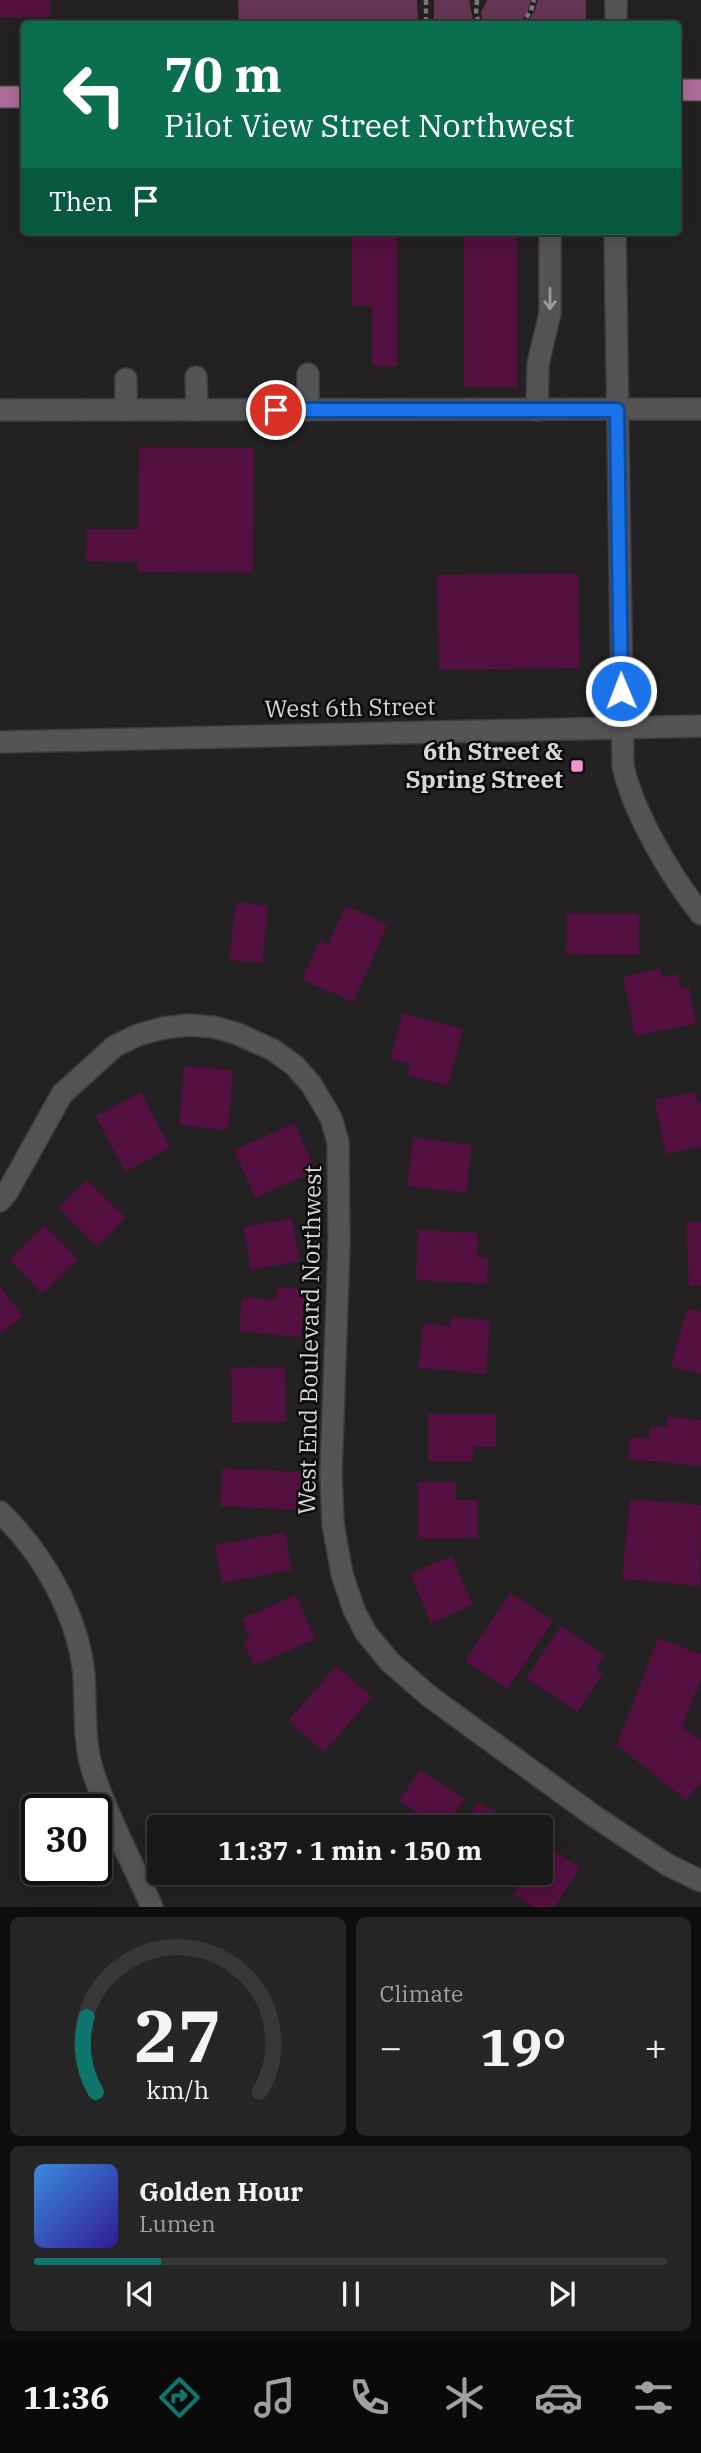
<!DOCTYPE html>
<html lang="en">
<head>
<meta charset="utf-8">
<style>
	:root { --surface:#1a191a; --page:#272627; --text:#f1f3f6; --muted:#9fa0a2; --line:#383839; --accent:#0f766e }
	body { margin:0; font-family:"IBM Plex Serif",serif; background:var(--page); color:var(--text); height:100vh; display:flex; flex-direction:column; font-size:26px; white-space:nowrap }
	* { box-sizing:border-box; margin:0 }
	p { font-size:23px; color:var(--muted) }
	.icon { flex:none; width:38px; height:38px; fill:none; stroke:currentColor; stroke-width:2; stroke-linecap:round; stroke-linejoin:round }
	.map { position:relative; height:1907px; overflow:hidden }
	.side { display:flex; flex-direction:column; gap:10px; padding:10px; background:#0e0e0e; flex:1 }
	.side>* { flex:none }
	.banner { position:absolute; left:21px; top:21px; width:660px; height:214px; border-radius:7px; box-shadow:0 4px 18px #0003,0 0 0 2px var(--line); background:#0b6e4f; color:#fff; overflow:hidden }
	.speed { position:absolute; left:21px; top:1794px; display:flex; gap:14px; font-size:35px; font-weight:700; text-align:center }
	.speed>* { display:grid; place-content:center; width:91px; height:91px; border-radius:50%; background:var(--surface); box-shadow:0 4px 18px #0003,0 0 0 2px var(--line); line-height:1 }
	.speed .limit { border:4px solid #111; border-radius:10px; background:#fff; color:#111 }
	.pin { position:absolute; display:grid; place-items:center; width:60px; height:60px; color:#fff; margin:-30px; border:4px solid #fff; border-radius:50%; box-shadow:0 2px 7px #0007 }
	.me { position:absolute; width:77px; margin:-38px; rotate:359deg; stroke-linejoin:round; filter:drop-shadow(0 0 5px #0008) }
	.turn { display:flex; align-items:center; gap:24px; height:147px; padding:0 28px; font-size:32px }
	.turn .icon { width:91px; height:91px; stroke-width:2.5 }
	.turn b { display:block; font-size:49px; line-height:60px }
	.then { display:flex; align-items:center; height:66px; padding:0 28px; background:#0003; gap:14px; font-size:26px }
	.big { font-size:52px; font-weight:700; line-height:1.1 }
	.side .card { flex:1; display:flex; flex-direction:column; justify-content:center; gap:10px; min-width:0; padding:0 24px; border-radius:10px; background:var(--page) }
	.side .dial { align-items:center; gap:0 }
	.dial svg { height:182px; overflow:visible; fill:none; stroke:var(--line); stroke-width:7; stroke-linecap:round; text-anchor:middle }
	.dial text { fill:var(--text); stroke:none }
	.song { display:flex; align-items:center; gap:21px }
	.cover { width:84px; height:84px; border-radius:10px; background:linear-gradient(135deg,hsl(210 70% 55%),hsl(250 70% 35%)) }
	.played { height:7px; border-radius:4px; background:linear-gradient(90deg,var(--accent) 20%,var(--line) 20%) }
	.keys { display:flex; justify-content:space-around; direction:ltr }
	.heat { display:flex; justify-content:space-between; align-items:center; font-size:38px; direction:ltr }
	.side .tiles { flex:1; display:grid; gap:10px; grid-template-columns:1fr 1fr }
	.card:last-child { grid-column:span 2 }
	.trip { position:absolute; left:147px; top:1815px; width:406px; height:70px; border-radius:7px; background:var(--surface); box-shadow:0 4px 18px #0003,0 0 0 2px var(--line); font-weight:700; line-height:70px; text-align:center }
	.dock { display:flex; height:112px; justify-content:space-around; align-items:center; background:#0a0a0a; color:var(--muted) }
	.dock .icon { width:49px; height:49px }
	.dock .on { color:var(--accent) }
	.dock b { font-size:32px; color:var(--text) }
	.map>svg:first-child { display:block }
	.green { fill:#653555 }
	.building { fill:#531041 }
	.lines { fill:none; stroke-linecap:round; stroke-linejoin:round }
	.minor-casing { stroke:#3e3b3d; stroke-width:24 }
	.major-casing { stroke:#3e3b3d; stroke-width:24 }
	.path { stroke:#7a7879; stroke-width:4.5; stroke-dasharray:5 3.5; stroke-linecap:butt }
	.minor { stroke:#565355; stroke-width:21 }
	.major { stroke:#ae6d98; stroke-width:21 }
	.oneway { stroke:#9e9b9c }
	.route-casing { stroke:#114b97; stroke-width:18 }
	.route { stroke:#1a73e8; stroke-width:12 }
	.poi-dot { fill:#f491d3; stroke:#0c0b0b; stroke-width:2.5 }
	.labels { text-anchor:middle; stroke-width:5; stroke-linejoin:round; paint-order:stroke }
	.street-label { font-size:24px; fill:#d8d6d7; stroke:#0c0b0b }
	.poi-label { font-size:24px; font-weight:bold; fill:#d8d6d7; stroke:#0c0b0b; text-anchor:end }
</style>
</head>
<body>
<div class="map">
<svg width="701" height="1907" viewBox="0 0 701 1907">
	<rect width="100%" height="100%" fill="#232122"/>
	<!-- green -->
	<g class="green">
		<path d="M238,0h179l1,24h-179z"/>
		<path d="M434,0h35l5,24h-40z"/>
		<path d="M487,0h44l-4,14 -9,10h-35l-2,-12z"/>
		<path d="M538,0h48v24h-60l9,-14z"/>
	</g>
	<!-- building -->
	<g class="building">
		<rect x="0" y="0" width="50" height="17"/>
		<path d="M352,231h45v135h-25v-60h-20z"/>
		<rect x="464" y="231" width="53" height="156"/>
		<path d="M139,447l115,1 -1,125 -115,-1v-10l-52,-1 1,-32h51z"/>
		<path d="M578,573l2,95 -141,2 -2,-95z"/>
		<path d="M236,902l32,4 -6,57 -33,-3z"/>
		<path d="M346,906l42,18 -35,78 -51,-22 18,-40 8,4z"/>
		<path d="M567,913l72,1v41l-73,-1z"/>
		<path d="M661,969l1,8 16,-3 2,14 9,-2 7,38 -61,12 -12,-60z"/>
		<path d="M403,1013l60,16 -15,57 -41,-11 3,-11 -20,-5z"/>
		<path d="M184,1066l49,4 -5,60 -49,-5z"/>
		<path d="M141,1092l29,56 -45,24 -29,-56z"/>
		<path d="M695,1092l3,11 3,-1v45l-35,7 -12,-54z"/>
		<path d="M294,1123l22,48 -61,27 -21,-48z"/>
		<path d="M413,1137l59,8 -6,48 -59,-7z"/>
		<path d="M87,1180l39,38 -29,28 -39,-38z"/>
		<path d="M292,1218l8,43 -49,9 -8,-43z"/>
		<path d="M686,1222h15v63l-12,1z"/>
		<path d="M45,1225l33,35 -36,34 -33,-35z"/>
		<path d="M418,1230l60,3 -1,24 11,1 -1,26 -71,-4z"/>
		<path d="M0,1287l23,29 -23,18z"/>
		<path d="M277,1287l28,2 -4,48 -62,-6 3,-34 34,3z"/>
		<path d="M687,1308l14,4v62l-30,-8z"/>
		<path d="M451,1317l39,4 -4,53 -68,-6 5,-45 27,3z"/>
		<path d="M285,1367l1,55 -54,1 -1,-55z"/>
		<path d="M428,1414h68v33h-23v14h-45z"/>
		<path d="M667,1417l34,3v46l-73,-7 2,-22 19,2 2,-13 16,1z"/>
		<path d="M222,1468l79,4 -1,38 -80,-4z"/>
		<path d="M418,1482h38v18h22v38l-60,1z"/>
		<path d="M630,1499l71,6 -1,81 -78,-7z"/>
		<path d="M285,1532l7,38 -70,13 -7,-38z"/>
		<path d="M452,1556l21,49 -42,18 -21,-50z"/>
		<path d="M510,1593l43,28 -45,68 -43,-28z"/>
		<path d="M296,1595l19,44 -61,27 -11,-24 7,-3 -9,-20z"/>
		<path d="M561,1626l44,29 -9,14 7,4 -26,39 -51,-34z"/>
		<path d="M658,1638l43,16v25l-19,48 19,14v41l-15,18 -69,-55z"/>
		<path d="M336,1666l36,31 -48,55 -36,-31z"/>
		<path d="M420,1770l45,29 -19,28h-9l-38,-26z"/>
		<path d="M478,1802l38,21 -2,4h-50z"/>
		<path d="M545,1845l35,23 -26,39h-21l-20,-13 15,-22h13v-20z"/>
	</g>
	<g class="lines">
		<!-- minor casing -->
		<g class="minor-casing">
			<g id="minor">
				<path d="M616,24v-24"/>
				<path d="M615,231l8,535c10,46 48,111 78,148"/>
				<path d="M196,377l1,33"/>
				<path d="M0,410l701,-1"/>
				<path d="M126,410v-31"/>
				<path d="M308,410v-36"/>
				<path d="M537,410l1,-46 12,-51v-82"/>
				<path d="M0,742l701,-16"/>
				<path d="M0,1201l8,-10 54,-97 53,-48 23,-11 25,-7 25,-3 26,2 24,7 35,16 21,15 17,19 20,34 7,24 1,101 -8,230 2,51 9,50 12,36 12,23 24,29 39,34 165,120 74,49 33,16"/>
				<path d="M0,1512c43,41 78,103 84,163 2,33 -1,69 10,100 15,45 39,89 58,132"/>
			</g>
		</g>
		<!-- major casing -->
		<g class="major-casing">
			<g id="major">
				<path d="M677,90h24"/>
				<path d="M0,97h24"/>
			</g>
		</g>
		<!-- path -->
		<g class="path">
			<path d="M426,0v24"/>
			<path d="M477,0l-1,14 3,10"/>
			<path d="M521,24l10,-13 3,-11"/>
		</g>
		<!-- minor -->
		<use href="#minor" class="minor"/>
		<!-- major -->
		<use href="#major" class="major"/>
	</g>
	<!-- one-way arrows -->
	<defs><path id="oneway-shaft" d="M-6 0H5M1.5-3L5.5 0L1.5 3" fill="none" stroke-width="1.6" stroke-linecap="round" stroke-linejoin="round" transform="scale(1.75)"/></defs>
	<use class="oneway" href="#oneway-shaft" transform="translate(550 299) rotate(90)"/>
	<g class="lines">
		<!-- route casing -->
		<g class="route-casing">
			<path id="route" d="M276,410h341l4,281"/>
		</g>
		<!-- route -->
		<use href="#route" class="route"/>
	</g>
	<!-- markers -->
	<rect class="poi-dot" x="570" y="759" width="14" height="14" rx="3.5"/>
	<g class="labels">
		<!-- street labels -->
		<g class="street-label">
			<text transform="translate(350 708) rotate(-1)" y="8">West 6th Street</text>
			<text transform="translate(310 1340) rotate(-89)" y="8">West End Boulevard Northwest</text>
		</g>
		<!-- poi labels -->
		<g class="poi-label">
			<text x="563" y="760">6th Street &amp;<tspan x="563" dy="28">Spring Street</tspan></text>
		</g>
	</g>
</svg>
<div class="speed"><div class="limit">30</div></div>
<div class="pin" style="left:276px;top:410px;background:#d93025"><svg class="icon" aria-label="arrive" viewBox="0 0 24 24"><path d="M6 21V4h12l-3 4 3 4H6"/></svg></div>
<svg class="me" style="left:621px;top:691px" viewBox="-20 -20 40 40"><circle r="17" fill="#1a73e8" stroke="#fff" stroke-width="3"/><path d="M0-11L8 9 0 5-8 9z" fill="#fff"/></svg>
<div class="trip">11:37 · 1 min · 150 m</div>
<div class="banner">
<div class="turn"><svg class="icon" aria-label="left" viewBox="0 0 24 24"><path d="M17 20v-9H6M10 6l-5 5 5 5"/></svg><div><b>70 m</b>Pilot View Street Northwest</div></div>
<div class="then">Then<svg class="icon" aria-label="arrive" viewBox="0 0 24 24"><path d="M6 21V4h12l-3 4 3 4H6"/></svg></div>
</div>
</div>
<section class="side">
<div class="tiles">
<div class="card dial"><svg viewBox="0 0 100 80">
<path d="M14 69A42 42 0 1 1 86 69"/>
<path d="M14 69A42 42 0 0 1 10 36" stroke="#0f766e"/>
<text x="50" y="56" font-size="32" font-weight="700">27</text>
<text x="50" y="72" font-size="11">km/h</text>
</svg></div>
<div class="card"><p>Climate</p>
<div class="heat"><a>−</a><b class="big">19°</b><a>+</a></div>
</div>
<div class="card">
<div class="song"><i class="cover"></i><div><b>Golden Hour</b><p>Lumen</p></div></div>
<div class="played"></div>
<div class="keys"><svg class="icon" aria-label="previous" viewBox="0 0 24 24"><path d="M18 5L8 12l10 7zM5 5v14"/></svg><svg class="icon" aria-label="pause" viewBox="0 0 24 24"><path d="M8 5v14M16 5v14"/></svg><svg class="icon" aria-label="next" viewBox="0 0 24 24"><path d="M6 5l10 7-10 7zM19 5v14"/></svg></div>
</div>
</div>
</section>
<nav class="dock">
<b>11:36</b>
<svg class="icon on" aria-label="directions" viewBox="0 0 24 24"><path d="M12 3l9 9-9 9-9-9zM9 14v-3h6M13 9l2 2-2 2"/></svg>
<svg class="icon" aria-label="music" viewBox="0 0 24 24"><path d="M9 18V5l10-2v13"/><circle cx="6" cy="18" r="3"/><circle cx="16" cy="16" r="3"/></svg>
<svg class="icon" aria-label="phone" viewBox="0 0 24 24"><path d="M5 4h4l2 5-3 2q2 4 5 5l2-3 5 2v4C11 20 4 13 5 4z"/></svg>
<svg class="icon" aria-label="climate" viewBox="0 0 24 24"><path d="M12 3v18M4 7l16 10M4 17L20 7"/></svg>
<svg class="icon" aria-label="car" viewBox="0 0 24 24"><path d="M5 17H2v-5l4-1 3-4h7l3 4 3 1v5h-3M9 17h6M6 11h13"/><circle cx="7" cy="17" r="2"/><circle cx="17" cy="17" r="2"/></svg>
<svg class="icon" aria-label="filters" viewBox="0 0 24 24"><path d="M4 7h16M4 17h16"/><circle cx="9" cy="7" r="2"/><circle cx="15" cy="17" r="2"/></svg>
</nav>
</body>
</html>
